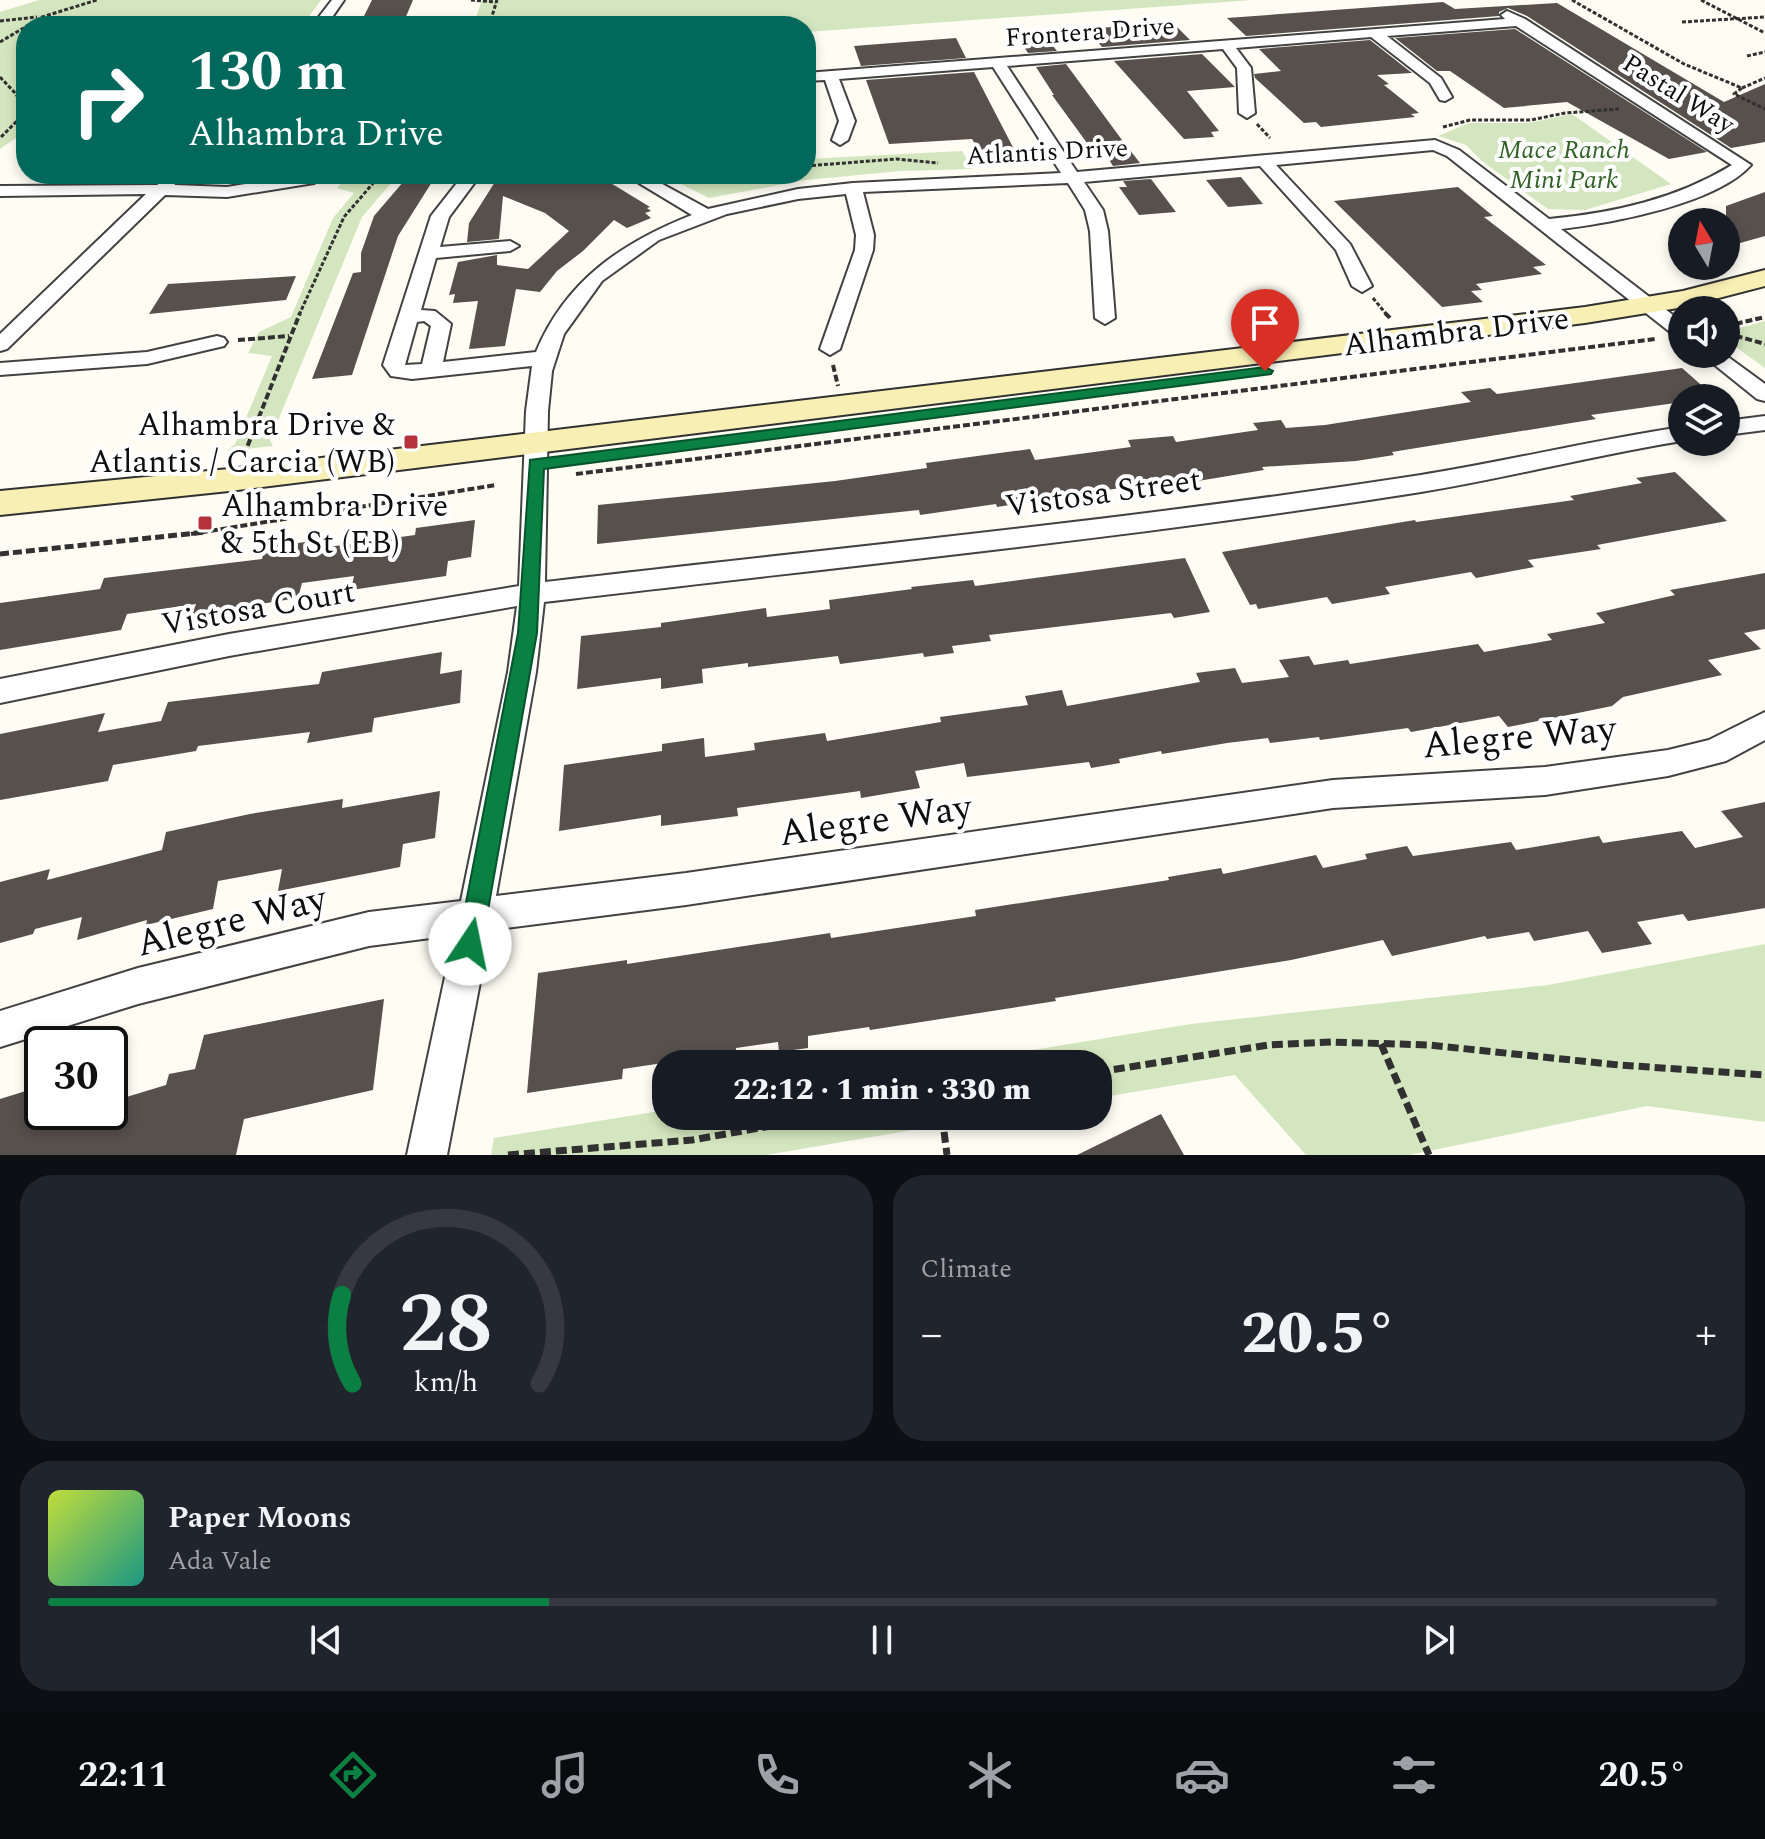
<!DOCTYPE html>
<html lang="en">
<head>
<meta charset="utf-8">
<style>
	:root { --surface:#171b24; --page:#20242c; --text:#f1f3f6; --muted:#9ea1a6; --line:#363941; --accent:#0b8043 }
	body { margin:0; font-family:Spectral,serif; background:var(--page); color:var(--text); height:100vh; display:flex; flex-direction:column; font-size:30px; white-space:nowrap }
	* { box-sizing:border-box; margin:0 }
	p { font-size:26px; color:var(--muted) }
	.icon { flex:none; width:44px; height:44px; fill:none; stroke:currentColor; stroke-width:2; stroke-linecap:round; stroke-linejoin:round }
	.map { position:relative; height:1155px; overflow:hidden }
	.side { display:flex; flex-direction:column; gap:20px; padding:20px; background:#0d0f14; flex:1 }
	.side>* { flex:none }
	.guide { position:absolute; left:16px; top:16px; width:800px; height:168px; border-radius:32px; box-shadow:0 4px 12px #0003; background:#00695c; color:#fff; overflow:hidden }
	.needle { width:52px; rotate:350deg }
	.fabs { position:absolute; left:1668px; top:208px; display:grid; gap:16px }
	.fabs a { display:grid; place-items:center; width:72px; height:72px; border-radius:50%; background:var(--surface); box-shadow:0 4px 12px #0003; font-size:40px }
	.speed { position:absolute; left:24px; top:1026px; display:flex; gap:16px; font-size:40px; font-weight:700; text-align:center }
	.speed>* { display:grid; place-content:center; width:104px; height:104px; border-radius:50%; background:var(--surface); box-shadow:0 4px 12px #0003; line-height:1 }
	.speed .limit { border:4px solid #111; border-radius:12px; background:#fff; color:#111 }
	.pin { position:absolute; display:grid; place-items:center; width:68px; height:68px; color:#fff; margin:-82px -34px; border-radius:50% 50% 50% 0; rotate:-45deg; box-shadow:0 0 8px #0007 }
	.pin .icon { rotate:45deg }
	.me { position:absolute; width:88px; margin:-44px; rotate:11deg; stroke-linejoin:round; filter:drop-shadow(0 0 6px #0008) }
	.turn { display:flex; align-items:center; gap:28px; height:168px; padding:0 40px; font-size:36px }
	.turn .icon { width:104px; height:104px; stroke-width:2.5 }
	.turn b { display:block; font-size:56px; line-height:68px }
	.big { font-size:60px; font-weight:800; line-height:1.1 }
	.side .card { flex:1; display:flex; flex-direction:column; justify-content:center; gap:12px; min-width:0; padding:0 28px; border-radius:32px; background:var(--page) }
	.side .dial { align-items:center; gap:0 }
	.dial svg { height:208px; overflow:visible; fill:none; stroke:var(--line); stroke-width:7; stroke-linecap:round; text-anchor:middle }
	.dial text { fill:var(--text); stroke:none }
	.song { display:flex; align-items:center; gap:24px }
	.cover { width:96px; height:96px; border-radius:12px; background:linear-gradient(135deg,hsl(70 70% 55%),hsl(170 70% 35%)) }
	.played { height:8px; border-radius:4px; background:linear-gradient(90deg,var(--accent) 30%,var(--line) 30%) }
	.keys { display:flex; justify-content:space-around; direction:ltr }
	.heat { display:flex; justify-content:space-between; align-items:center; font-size:44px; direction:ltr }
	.side .tiles { flex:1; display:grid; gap:20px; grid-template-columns:1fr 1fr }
	.card:last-child { grid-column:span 2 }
	.trip { position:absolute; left:652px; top:1050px; width:460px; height:80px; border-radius:32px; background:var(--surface); box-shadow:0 4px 12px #0003; font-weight:800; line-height:80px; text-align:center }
	.tabs { display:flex; height:128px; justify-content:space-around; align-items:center; background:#090b0e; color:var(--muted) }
	.tabs .icon { width:56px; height:56px }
	.tabs .current { color:var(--accent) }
	.tabs b { font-size:36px; color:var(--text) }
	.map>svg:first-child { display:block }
	.green { fill:#d4e6bf }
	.building { fill:#57504d }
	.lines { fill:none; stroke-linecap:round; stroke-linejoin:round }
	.street-casing { stroke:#424242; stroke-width:4 }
	.secondary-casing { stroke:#313131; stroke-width:4 }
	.path-far3 { stroke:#313131; stroke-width:3; stroke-dasharray:4 2; stroke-linecap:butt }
	.path-far2 { stroke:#313131; stroke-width:4; stroke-dasharray:7 3; stroke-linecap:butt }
	.path-far1 { stroke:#313131; stroke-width:5; stroke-dasharray:9 4; stroke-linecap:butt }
	.path { stroke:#313131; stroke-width:7; stroke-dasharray:11 5; stroke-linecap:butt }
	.street { fill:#fff; fill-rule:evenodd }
	.secondary { fill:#f8efb4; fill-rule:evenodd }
	.route { fill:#0b8043; stroke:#07532c; stroke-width:2 }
	.poi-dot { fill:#b4333b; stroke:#fff; stroke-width:3 }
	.labels { text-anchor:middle; stroke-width:8; stroke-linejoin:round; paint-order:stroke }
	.far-street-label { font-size:26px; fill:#0f0f0f; stroke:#fff }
	.far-park-label { font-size:26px; font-style:italic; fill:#326225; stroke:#fff }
	.street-label { font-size:32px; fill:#0f0f0f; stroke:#fff }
	.poi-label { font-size:32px; fill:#0f0f0f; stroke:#fff; text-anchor:end }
	.near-street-label { font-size:38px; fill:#0f0f0f; stroke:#fff }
</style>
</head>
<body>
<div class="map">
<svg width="1765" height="1155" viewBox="0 0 1765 1155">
	<rect width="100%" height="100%" fill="#fefcf3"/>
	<!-- green -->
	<g class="green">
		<path d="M39,0h282l-19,26h-276v105l-26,18v-137z"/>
		<path d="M482,0h771l-447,32v-6h-333z"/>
		<path d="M1572,114l99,70 -86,26 -37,-1 -65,-47 -17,-17 -28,-9 31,-13h59z"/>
		<path d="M962,151l10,18 -72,2 -94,9 -97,18 -48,-24h145v-15z"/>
		<path d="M349,174h50l-37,43 -92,223 3,6 -46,5 8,-7 37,-88 -24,-3 11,-21 32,-15 42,-99 21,-25 -17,-5z"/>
		<path d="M1765,321v47l-32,-23 -7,-10 6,-5z"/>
		<path d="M1765,944v178l-118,-16 -238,49h-103l-71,-80 -137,23v-34h-151l244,-40 357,-39z"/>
		<path d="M666,1110v6h329l-229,39h-275l3,-17z"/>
	</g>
	<!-- building -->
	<g class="building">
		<path d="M372,0h41l-11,26h-43z"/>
		<path d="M1443,2l12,7 102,-6 167,99 41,-18v58l-34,6 -204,-132 -19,-8 -9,4v4l-253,20 -19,-18z"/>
		<path d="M1172,22l18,18 -88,7 -15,-18z"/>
		<path d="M1515,29l192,123 -38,7 -102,-57 -63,6 -54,-37h-13l-42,-33z"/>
		<path d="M1041,31l16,20 -29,2 -13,-20z"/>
		<path d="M956,38l10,20 -105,8 -7,-20z"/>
		<path d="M1370,40l42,33 -35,2 12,9 -5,1 35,28 -8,1 4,3 -94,10 -5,-5 -12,1 -49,-45 -1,-4 27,-3 -22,-22z"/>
		<path d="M1202,54l33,33 -48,4 32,40 -8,1 3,5 -30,2 -70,-78z"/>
		<path d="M1066,64l56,76 18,23 -27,3 -15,-24 -11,1 -35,-48h2l-18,-28z"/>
		<path d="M974,72l43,83 -34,3 -11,-19 -83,5 -23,-64z"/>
		<path d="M410,174h27l-39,62 -46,139 -40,4 41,-106 8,-1v-19l13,-37z"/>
		<path d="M500,174h96l54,33 -3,1 4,3 -6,2 6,5 -24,10 -13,-8 -31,31 -26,20 -17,21 -24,-3 -11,57 -36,3 9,-48 -25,2 2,-9 -6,1 9,-33 39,-7v10l31,4 41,-38 -24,-18 -42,-17 -4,43 -32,3 2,-19z"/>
		<path d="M1241,177l22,27 -35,3 -22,-27z"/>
		<path d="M1151,179l25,33 -37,3 -20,-28h8l-4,-6z"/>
		<path d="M1458,187l35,29 -9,1 62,48 -13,2 9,7 -66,10 6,6 -11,1 12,11 -41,5 -108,-106z"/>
		<path d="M1765,192v44l-39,11v-41z"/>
		<path d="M296,276l-10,24 -137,14 19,-30z"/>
		<path d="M1682,368l34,30h-34v4l-91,13 5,4 -204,33 2,3 -38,6 -94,6 2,3 -84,14 -39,4 -1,-3 -143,22 -1,-3 -76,11 -1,-5 -322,34 1,-39 237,-24 92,-13 -1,-5 104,-14 5,11 96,-13 -3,-7 45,-4 3,6 82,-12 -5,-7 28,-3 5,8 39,-3 146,-23 -10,-10 29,-4 7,6z"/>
		<path d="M1675,472l52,49 -130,24 4,4 -73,11 6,7 -58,11 -5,-6 -86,15 5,7 -58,10 -5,-7 -69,12 -2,-5 -6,1 -28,-53 193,-32 1,2 158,-22 -4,-4 72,-13 -6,-5z"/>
		<path d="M475,520l-4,37 -23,4 -2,15 -95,14 3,-14 -52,7 -4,15 -106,17 4,-11 -69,10 -6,16 -121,20v-47l100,-14 4,-11 158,-19 3,-12 65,-8 -2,8 87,-12 1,-7z"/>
		<path d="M1185,558l25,54 -36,6 -3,-5 -182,22 2,6 -39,5 2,7 -30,4 -1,-4 -83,11 -2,-8 -90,11v-4l-46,6 1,14 -42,6v-11l-84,11 4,-53 80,-9v-4l105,-15 1,9 63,-8 -1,-9 83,-11 -1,-2 62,-7 2,6z"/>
		<path d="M1765,573v56l-21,4 17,16 -53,11 14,15 -99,22 -11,9 -39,8 -65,13 -9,-11 -88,16 -3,-4 -88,12 -1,-3 -49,6 -2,-5 -41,5 -65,11 -1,-3 -42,8 1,4 -29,5 -2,-6 -122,15 -3,-14 -49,8 5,17 -59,10 -1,-7 -123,17 1,8 -77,10v-11l-102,16 5,-66 98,-14v-7l42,-6 1,19 50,-7 -1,-7 71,-10 2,8 114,-19 -1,-5 88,-12 -3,-9 37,-6 5,16 133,-24 -4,-9 39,-5 7,15 47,-6 -10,-17 30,-4 5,9 34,-5 2,4 128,-20 6,8 68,-12 -5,-6 58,-11 -9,-10 79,-18 -5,-5z"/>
		<path d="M442,652l-2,22 22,-4 -2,33 -86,15 -2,14 -65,11 3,-11 -112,14 -2,5 -83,14 -5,16 -108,19v-66l105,-21 -7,19 63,-11 7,-19 151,-18 3,-12z"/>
		<path d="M440,791l-5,47 -32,6 -3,23 -122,24 4,-22 -64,12 -5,28 -67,16 1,-5 -70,20 5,-23 -47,12 -2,5 -33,9v-61l50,-13 -3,11 115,-30 4,-18 84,-18 93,-15 -1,9z"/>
		<path d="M1765,802v106l-77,13 -5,-7 -46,8 15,22 -50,9 -14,-22 -54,10 -5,-9 -42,7 -2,-3 -93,20 -9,-16 -92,20 -236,38 1,3 -186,29 -1,-3 -61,9v12l-29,4 -1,-10 -42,6v4l-113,17 -1,10 -95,14 11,-120 89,-13v4l203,-31 1,5 145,-22 -1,-6 194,-30 -1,-3 53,-9 2,6 93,-19 7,13 44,-9 -2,-5 42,-8 6,10 98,-14 5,8 83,-14 4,7 79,-12 13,17 48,-11 -22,-26z"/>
		<path d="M384,999l-11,91 -129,29 -8,36h-236v-56l42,-13v26h68v-10l56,-17 3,-11 26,-5 9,-34z"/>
		<path d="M1161,1114l23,41h-107z"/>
	</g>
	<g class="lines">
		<!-- street casing -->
		<g class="street-casing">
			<g id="street">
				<path d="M332,0h12l-18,26h-14z"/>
				<path d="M1507,11l18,8 226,146c-35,39 -139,58 -190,64l121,93v16l-7,-2 -228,-180 -14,-6 -157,15 74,79 22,42 -10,6 -10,-6 -16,-36 -76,-84 -176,16 19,28 5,21 7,87 -10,6 -10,-6 -5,-87 -5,-21 -17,-27 -205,9 11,43 -1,15 -33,99 -10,6 -10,-6 35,-99 1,-15 -10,-41 -48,5 -71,15 -68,26 -57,41 -38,53 -12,37 -4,40 -3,171c292,-34 585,-62 876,-107 87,-14 173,-35 261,-48v14c-88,14 -174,37 -261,51 -291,46 -585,75 -877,110l-8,70 -40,224 190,-23 647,-93 212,-13 123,-17 41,-10 56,-28v28l-39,21 -58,15 -123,19 -212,13 -647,97 -196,25 -43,225h-40l47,-220 -85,11 -231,58 -138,43v-36l138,-43 231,-56 92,-11 47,-229 9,-66 -288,50 -229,47v-24l229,-45 290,-48 7,-175 6,-45 -120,13 -21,-3 -8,-11 48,-149 33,-42h17l-32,43 -9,30 70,-6 9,5 -9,5 -74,7 -15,52 14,1 16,13 -8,38 93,-10c30,-72 87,-110 156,-137l-68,-41h20l64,35 90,-20 55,-6 208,-10 -68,-106 -154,12 16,42 -7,19 -8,5 -8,-5 7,-19 -14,-41 -19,1v-8l699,-54 -4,-4zM1516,26l216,139c-56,34 -118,48 -183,54l-90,-69 -24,-10 -358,32 -70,-106 216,-17 14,19 2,45 8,5 8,-5 -4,-45 -15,-20 135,-11 59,46 10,17 5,1 7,-4 -11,-19 -54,-42zM424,321l7,5 -9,38 -17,1 12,-43z"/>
				<path d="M308,174l8,5 -2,4 -87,14 -62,-2 -158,154 -7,2v-17l146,-140 -146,2v-10l157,-1 10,-6 6,1 2,5 52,2z"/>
				<path d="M217,336l7,2 3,4 -3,4 -77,18 -147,11v-12l147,-11z"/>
				<path d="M1701,354h23l41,30v17l-8,-2z"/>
				<path d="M1765,416v14l-39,5v-14z"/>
			</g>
		</g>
		<!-- secondary casing -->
		<g class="secondary-casing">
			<path id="secondary" d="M1765,270v16l-81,21 -99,16 -1356,168 -229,24v-24l229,-22 1356,-162 98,-16z"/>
		</g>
		<!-- path-far3 -->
		<g class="path-far3">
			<path d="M471,0l25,2"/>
			<path d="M1572,0l112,64 58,24 -8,6 31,15"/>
			<path d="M1701,0l64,33"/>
			<path d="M0,21l37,-4"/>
			<path d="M1682,22l83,-5"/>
			<path d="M489,26l8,-26"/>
			<path d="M0,42l42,-25 55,-17"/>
			<path d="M1747,56l18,-4"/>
			<path d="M0,77l16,17 7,13 -5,13 -18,18"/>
			<path d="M1742,88l23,-10"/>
			<path d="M1257,124l13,14"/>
			<path d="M1443,127l27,-7h61l34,-7 54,-4"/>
			<path d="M806,166l90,-7 42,4"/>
			<path d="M698,174l22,3 27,-3"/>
			<path d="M328,178l50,-3"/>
			<path d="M1373,298l14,17"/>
			<path d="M299,315l45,-98 37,-43"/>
		</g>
		<!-- path-far2 -->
		<g class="path-far2">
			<path d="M1385,313l5,5"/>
			<path d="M1726,326l39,-9"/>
			<path d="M1726,333l39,11"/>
			<path d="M238,340l51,-4"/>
			<path d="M833,365l5,21"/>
			<path d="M244,455l56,-142"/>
			<path d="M576,474l1079,-135"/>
			<path d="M191,534l305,-49"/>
		</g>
		<!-- path-far1 -->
		<path class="path-far1" d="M0,554l206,-22"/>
		<!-- path -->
		<g class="path">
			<path d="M1381,1044l48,111"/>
			<path d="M1098,1072l171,-27 62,-3 98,3 190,20 146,10"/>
			<path d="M942,1116l5,39"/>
			<path d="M508,1155l184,-15 135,-24"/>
		</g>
		<!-- street -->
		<use href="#street" class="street"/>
		<!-- secondary -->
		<use href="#secondary" class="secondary"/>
	</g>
	<!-- route -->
	<path class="route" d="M1265,367l8,4 -2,3 -727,95 -7,164 -55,311 -3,8 -9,4 -8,-4 -4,-8 60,-311 12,-173z"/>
	<!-- markers -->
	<g class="poi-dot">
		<rect x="403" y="434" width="16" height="16" rx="4"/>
		<rect x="197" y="515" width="16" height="16" rx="4"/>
	</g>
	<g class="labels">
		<!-- far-street labels -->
		<g class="far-street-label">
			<text transform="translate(1090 31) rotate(-4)" y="9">Frontera Drive</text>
			<text transform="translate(1679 93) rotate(32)" y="9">Pastal Way</text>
			<text transform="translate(1047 151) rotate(-3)" y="9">Atlantis Drive</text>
		</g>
		<!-- far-park labels -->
		<g class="far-park-label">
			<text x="1564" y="158">Mace Ranch<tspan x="1564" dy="30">Mini Park</tspan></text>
		</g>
		<!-- street labels -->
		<g class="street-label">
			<text transform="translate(1456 331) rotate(-7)" y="11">Alhambra Drive</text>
			<text transform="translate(1103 492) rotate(-8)" y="11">Vistosa Street</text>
			<text transform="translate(258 607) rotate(-10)" y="11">Vistosa Court</text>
		</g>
		<!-- poi labels -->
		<g class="poi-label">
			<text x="395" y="435">Alhambra Drive &amp;<tspan x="395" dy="37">Atlantis / Carcia (WB)</tspan></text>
			<text x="221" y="516" text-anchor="start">Alhambra Drive<tspan x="221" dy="37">&amp; 5th St (EB)</tspan></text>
		</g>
		<!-- near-street labels -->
		<g class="near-street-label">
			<text transform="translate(1519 736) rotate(-5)" y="13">Alegre Way</text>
			<text transform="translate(875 819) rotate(-8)" y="13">Alegre Way</text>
			<text transform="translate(231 920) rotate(-14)" y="13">Alegre Way</text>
		</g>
	</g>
</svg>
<div class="fabs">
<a><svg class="needle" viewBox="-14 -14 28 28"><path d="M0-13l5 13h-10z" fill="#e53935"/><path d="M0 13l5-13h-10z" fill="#9ea1a6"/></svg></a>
<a><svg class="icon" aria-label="sound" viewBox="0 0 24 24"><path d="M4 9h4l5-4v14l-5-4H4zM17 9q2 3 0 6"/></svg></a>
<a><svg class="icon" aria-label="layers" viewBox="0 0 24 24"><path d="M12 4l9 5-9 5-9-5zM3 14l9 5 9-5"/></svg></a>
</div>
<div class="speed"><div class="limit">30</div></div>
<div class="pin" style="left:1265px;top:371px;background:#d93025"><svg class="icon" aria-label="arrive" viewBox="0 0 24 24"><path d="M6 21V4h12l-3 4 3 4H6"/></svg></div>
<svg class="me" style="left:470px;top:944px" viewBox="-20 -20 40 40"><circle r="19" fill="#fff"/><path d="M0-13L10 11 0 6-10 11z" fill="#0b8043"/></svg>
<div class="trip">22:12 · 1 min · 330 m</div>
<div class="guide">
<div class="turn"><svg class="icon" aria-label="right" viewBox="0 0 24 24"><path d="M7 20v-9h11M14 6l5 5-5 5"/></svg><div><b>130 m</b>Alhambra Drive</div></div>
</div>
</div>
<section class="side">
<div class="tiles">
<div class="card dial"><svg viewBox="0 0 100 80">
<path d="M14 69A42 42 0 1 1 86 69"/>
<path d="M14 69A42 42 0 0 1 10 35" stroke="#0b8043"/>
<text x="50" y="56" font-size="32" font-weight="700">28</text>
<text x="50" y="72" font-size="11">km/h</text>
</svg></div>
<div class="card"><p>Climate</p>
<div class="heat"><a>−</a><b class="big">20.5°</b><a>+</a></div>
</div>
<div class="card">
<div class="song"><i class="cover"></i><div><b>Paper Moons</b><p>Ada Vale</p></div></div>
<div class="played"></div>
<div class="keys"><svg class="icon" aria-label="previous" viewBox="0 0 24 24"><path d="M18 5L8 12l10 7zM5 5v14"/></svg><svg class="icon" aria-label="pause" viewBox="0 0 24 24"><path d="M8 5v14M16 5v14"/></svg><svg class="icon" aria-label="next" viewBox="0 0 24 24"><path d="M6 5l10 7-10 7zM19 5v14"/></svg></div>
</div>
</div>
</section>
<nav class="tabs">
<b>22:11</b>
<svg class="icon current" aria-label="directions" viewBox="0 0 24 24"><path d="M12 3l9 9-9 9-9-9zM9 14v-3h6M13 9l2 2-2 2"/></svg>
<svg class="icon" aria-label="music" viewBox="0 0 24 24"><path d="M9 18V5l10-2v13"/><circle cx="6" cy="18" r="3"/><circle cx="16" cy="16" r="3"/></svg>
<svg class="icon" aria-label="phone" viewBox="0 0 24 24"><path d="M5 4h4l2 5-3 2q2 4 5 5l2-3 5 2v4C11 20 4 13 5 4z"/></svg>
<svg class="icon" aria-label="climate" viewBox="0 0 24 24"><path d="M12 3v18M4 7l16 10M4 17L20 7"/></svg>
<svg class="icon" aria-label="car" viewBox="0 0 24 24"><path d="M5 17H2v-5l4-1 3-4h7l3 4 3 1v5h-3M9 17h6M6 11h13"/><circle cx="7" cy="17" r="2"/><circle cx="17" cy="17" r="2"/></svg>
<svg class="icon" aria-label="filters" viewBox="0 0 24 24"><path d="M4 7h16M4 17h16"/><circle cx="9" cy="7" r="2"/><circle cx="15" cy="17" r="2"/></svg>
<b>20.5°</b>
</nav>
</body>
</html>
